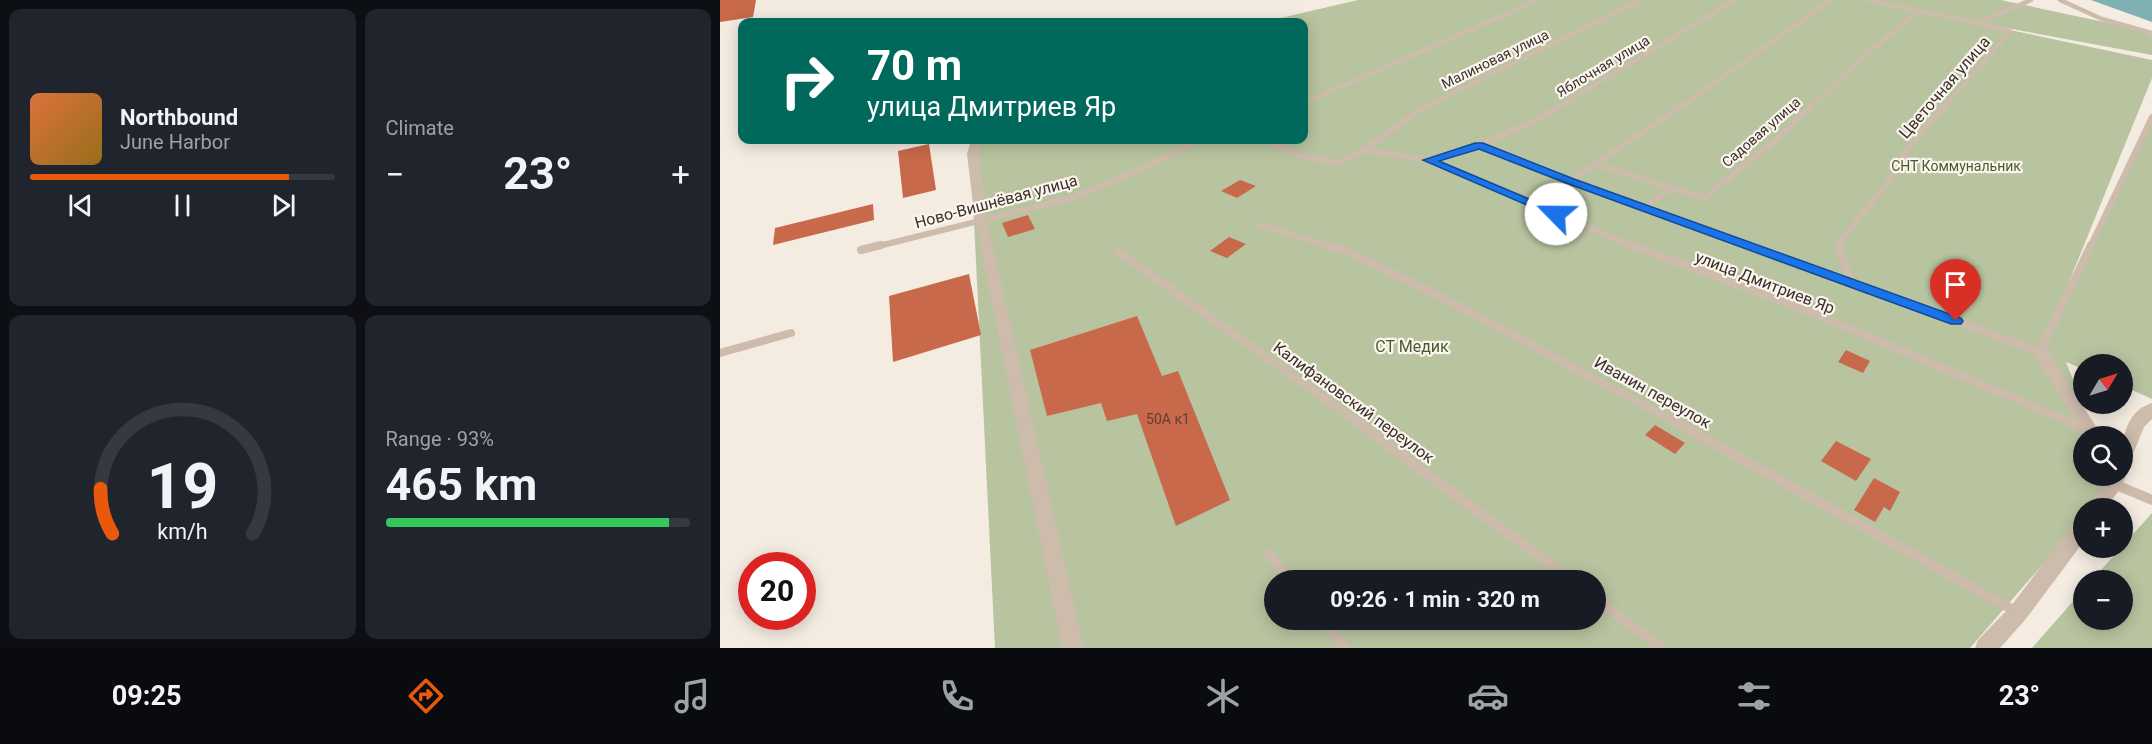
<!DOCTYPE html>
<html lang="en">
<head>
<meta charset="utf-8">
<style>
	:root { --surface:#171b24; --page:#20242c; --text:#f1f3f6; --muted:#9ea1a6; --line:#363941; --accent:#ea580c }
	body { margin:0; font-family:Roboto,sans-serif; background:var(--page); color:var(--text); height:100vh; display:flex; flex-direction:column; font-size:22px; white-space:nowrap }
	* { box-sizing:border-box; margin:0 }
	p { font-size:20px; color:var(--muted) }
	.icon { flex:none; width:33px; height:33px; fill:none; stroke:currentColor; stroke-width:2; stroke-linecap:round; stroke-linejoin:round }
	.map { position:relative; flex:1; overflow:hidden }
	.side { display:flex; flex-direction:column; gap:9px; padding:9px; background:#0d0f14; width:720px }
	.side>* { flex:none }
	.banner { position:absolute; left:18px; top:18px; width:570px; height:126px; border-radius:12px; box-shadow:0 3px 15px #0003; background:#00695c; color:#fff; overflow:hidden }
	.needle { width:39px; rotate:52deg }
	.controls { position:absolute; left:1353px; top:354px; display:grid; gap:12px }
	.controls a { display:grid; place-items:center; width:60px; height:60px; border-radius:50%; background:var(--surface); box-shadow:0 3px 15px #0003; font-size:30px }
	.speed { position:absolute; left:18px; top:552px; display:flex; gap:12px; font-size:30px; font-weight:700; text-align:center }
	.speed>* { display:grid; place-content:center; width:78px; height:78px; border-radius:50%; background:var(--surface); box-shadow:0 3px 15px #0003; line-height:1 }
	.speed .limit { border:9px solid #d22; background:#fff; color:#111 }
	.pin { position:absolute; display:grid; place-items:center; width:51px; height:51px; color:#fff; margin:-62px -26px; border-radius:50% 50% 50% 0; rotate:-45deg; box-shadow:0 0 6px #0007 }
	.pin .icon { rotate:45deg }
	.me { position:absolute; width:66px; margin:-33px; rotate:293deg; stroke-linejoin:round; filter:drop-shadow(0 0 4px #0008) }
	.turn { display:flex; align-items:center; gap:21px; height:126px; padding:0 30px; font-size:27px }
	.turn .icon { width:78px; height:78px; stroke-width:2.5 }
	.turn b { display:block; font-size:42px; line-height:51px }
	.big { font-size:45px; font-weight:700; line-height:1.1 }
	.side .widget { flex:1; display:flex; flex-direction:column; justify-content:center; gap:9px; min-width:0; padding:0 21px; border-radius:12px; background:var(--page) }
	.side .dial { align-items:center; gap:0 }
	.dial svg { height:156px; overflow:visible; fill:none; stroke:var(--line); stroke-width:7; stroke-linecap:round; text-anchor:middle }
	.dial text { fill:var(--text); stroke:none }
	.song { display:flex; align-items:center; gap:18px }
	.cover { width:72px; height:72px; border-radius:9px; background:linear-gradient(135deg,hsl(20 70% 55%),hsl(40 70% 35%)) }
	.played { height:6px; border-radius:3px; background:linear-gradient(90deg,var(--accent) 85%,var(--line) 85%) }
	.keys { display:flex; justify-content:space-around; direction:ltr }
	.heat { display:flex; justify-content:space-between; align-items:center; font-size:33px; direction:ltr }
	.charge { height:9px; border-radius:4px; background:linear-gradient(90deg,#34c759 93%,var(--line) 0) }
	.side .tiles { flex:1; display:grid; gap:9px; grid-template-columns:repeat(2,1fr) }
	.trip { position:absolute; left:544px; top:570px; width:342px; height:60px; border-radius:30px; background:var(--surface); box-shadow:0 3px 15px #0003; font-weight:700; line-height:60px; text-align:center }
	.menu { display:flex; height:96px; justify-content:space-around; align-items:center; background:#090b0e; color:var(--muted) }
	.menu .icon { width:42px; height:42px }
	.menu .current { color:var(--accent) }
	.menu b { font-size:27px; color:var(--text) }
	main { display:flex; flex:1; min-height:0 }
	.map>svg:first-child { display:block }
	.green { fill:#b8c4a0; fill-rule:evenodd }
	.water { fill:#7fb0b2 }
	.building { fill:#c8694b }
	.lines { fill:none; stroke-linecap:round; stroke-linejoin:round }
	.lane-far3 { stroke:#cdbbac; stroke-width:4.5 }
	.lane-far2 { stroke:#cdbbac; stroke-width:6 }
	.lane-far1 { stroke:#cdbbac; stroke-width:8 }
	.lane { stroke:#cdbbac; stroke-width:10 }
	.street { fill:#cdbbac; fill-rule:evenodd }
	.route { fill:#1a73e8; stroke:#114b97; stroke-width:1.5 }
	.labels { text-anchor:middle; stroke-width:4.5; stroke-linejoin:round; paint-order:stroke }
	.far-street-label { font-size:14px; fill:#3b302b; stroke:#fbf5ee }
	.far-park-label { font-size:14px; fill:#4a5a2e; stroke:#fbf5ee }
	.number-label { font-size:14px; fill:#5e3e33 }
	.street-label { font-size:16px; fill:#3b302b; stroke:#fbf5ee }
	.park-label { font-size:16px; fill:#4a5a2e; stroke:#fbf5ee }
</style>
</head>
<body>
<main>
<section class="side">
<div class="tiles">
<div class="widget">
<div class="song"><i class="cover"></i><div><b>Northbound</b><p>June Harbor</p></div></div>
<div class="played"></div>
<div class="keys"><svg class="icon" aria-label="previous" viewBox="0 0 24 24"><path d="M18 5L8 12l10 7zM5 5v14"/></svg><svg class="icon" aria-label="pause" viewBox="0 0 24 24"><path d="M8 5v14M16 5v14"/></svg><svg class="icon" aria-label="next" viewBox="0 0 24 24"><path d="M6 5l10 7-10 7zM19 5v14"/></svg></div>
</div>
<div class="widget"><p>Climate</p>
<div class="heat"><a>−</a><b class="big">23°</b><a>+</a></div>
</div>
<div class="widget dial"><svg viewBox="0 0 100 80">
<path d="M14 69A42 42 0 1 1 86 69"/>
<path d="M14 69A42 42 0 0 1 8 46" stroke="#ea580c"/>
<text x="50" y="56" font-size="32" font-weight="700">19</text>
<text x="50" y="72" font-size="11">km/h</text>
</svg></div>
<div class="widget"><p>Range · 93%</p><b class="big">465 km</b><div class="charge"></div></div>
</div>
</section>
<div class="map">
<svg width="1432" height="648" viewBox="0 0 1432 648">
	<rect width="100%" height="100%" fill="#f4ebe1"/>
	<!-- green -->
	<g class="green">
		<path d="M638,0h643l145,31 6,5v19l-199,-37 199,42v18l-105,258 105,-223v286l-29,-13 -1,-22h-38l-1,5 -17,-7 29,74h-11v40h27l3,8 -22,24h-8l-1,10 -113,130h-975l-25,-508h334v-118h-41zM555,580h321v40h-321z"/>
		<path d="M1432,513v135h-120l51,-58 1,30h38v-40h-30z"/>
	</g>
	<!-- water -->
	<path class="water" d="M1371,0h61v22z"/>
	<!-- building -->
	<g class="building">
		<path d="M0,0h36l-3,17 -33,5z"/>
		<path d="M209,144l7,46 -33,8 -5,-47z"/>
		<path d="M520,180l16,6 -19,12 -16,-7z"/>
		<path d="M153,204l1,16 -101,25 2,-17z"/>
		<path d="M308,215l7,14 -27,8 -6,-14z"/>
		<path d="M509,237l17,7 -19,14 -17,-7z"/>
		<path d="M249,274l12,61 -88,27 -4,-66z"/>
		<path d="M417,316l25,60 16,-5 52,129 -54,26 -39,-112 -30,7 -6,-18 -54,13 -17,-66z"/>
		<path d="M1126,350l24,11 -7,12 -25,-11z"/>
		<path d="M935,425l30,18 -10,11 -30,-19z"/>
		<path d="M1116,441l35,18 -15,22 -35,-20z"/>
		<path d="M1154,478l26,14 -10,19 -6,-4 -9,15 -21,-12z"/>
	</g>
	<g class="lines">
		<!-- lane-far3 -->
		<g class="lane-far3">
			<path d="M1148,0l110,23"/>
			<path d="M1340,0l42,19 50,14"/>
			<path d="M584,103l234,-103"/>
			<path d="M701,109l221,-109"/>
			<path d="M835,109l180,-109"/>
			<path d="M958,109l153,-109"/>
			<path d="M1089,109l34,-34 76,-65"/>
			<path d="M1223,109l67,-78 -32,-8 53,-23"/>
		</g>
		<!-- lane-far2 -->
		<g class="lane-far2">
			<path d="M544,140l38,16 37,7 25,-13 65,10 50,-15 91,36 183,66"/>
			<path d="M759,145l56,-24 23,-14"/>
			<path d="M644,150l60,-43"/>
			<path d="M709,160l206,87"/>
			<path d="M875,164l109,34 79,-64 27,-27"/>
			<path d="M850,181l110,-74"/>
			<path d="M924,208l27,-20"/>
			<path d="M541,225l71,22"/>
			<path d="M155,247l196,-49 59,-24 70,-34"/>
			<path d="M1121,247l-1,-5 50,-62 23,-39 31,-34"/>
			<path d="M1370,247l62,-130"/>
		</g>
		<!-- lane-far1 -->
		<g class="lane-far1">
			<path d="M607,245l23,7 94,46 233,125"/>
			<path d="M911,245l172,64 270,114"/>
			<path d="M1028,245l103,37"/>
			<path d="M1120,245l2,13 9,24 189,70 51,-107"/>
			<path d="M141,250l20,-5"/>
			<path d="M397,251l242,172"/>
			<path d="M0,353l71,-20"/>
		</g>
		<!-- lane -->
		<g class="lane">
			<path d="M637,422l214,158"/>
			<path d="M955,422l342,190"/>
			<path d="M1349,422l18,7"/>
			<path d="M1394,484l38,16"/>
			<path d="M549,554l21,26"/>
			<path d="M876,599l66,49"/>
			<path d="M603,620l23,28"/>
		</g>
		<!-- street -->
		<g class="street">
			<path d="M251,140h11l-3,14 8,66 97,428h-22l-87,-428 -8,-66z"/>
			<path d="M1320,347l6,1 56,88h-17l-53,-84 2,-4z"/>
			<path d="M1432,403v16l-8,8 -16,39 -6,2c0,-25 1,-56 30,-65z"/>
			<path d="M1402,470l4,6 -6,13 -14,19h-19l21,-32h14z"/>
			<path d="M1364,517v24l-59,79 -25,28h-25l3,-8 33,-34 66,-87z"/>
		</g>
	</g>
	<!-- route -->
	<path class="route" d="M755,143h8l91,36 387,139 2,3 -2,3h-10l-385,-141 -87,-34 -40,12 121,51v4h-8l-129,-56z"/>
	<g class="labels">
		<!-- far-street labels -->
		<g class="far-street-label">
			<text transform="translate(775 59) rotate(-26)" y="5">Малиновая улица</text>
			<text transform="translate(883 66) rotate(-31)" y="5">Яблочная улица</text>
			<text transform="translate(1041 132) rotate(-41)" y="5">Садовая улица</text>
		</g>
		<!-- far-park labels -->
		<g class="far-park-label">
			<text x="1236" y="171">СНТ Коммунальник</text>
		</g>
		<!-- number labels -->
		<g class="number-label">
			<text x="448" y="424">50А к1</text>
		</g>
		<!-- street labels -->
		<g class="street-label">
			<text transform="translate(1224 87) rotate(-49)" y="6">Цветочная улица</text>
			<text transform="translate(276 201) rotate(-15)" y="6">Ново-Вишнёвая улица</text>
			<text transform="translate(1045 282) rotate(21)" y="6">улица Дмитриев Яр</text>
			<text transform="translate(933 392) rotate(29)" y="6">Иванин переулок</text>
			<text transform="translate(634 402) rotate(36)" y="6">Калифановский переулок</text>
		</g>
		<!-- park labels -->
		<g class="park-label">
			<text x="692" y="352">СТ Медик</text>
		</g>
	</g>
</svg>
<div class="controls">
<a><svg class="needle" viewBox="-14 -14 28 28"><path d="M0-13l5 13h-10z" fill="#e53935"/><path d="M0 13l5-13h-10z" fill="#9ea1a6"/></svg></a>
<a><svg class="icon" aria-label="search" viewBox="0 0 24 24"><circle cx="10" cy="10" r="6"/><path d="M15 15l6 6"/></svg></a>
<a>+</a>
<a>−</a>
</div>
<div class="speed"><div class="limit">20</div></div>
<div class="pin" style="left:1236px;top:321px;background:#d93025"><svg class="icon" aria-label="arrive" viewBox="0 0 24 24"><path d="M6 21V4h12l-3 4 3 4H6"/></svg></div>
<svg class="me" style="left:836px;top:214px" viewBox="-20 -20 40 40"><circle r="19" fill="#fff"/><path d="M0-13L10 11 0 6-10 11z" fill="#1a73e8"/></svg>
<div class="trip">09:26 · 1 min · 320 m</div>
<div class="banner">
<div class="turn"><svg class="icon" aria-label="right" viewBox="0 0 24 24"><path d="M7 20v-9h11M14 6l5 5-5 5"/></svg><div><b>70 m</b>улица Дмитриев Яр</div></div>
</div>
</div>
</main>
<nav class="menu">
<b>09:25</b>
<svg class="icon current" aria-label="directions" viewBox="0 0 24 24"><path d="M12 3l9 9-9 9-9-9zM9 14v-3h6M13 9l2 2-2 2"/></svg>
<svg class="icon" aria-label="music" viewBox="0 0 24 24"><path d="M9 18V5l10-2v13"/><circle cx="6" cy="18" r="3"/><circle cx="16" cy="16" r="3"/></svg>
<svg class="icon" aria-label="phone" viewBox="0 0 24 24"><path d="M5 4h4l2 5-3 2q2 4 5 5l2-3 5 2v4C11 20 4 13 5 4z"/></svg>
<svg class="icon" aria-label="climate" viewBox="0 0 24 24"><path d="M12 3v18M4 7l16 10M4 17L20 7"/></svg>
<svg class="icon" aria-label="car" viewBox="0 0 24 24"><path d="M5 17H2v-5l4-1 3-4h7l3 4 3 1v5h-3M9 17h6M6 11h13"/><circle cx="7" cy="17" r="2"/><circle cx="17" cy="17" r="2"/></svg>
<svg class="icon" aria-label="filters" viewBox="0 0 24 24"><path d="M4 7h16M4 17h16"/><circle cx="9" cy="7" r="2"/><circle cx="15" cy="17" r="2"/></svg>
<b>23°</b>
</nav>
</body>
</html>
